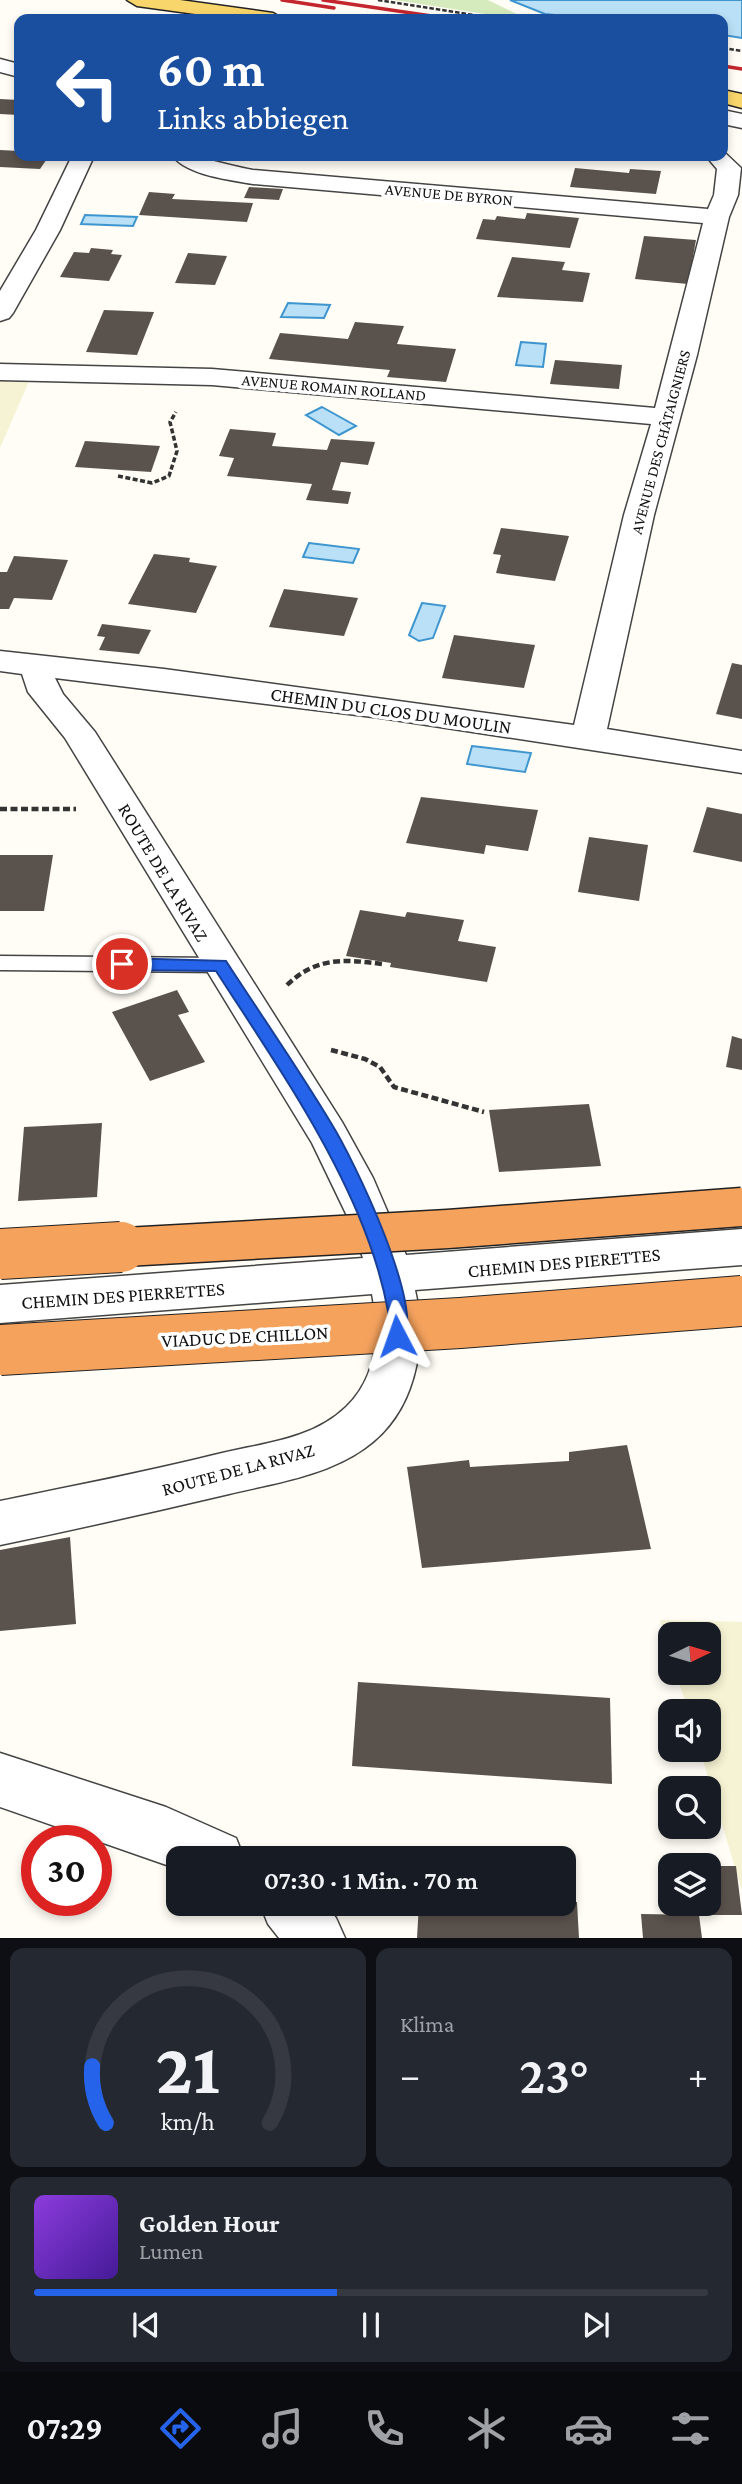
<!DOCTYPE html>
<html lang="de">
<head>
<meta charset="utf-8">
<style>
	:root { --surface:#171b24; --page:#242831; --text:#f1f3f6; --muted:#9ea1a6; --line:#363941; --accent:#2563eb }
	body { margin:0; font-family:"Crimson Pro",serif; background:var(--page); color:var(--text); height:100vh; display:flex; flex-direction:column; font-size:26px; white-space:nowrap }
	* { box-sizing:border-box; margin:0 }
	p { font-size:23px; color:var(--muted) }
	.icon { flex:none; width:38px; height:38px; fill:none; stroke:currentColor; stroke-width:2; stroke-linecap:round; stroke-linejoin:round }
	.map { position:relative; height:1938px; overflow:hidden }
	.sheet { display:flex; flex-direction:column; gap:10px; padding:10px; background:#0d0f14; flex:1 }
	.sheet>* { flex:none }
	.hud { position:absolute; left:14px; top:14px; width:714px; height:147px; border-radius:14px; box-shadow:0 4px 10px #0003; background:#1a4fa0; color:#fff; overflow:hidden }
	.needle { width:46px; rotate:85deg }
	.buttons { position:absolute; left:658px; top:1622px; display:grid; gap:14px }
	.buttons a { display:grid; place-items:center; width:63px; height:63px; border-radius:14px; background:var(--surface); box-shadow:0 4px 10px #0003; font-size:35px }
	.speed { position:absolute; left:21px; top:1825px; display:flex; gap:14px; font-size:35px; font-weight:700; text-align:center }
	.speed>* { display:grid; place-content:center; width:91px; height:91px; border-radius:50%; background:var(--surface); box-shadow:0 4px 10px #0003; line-height:1 }
	.speed .limit { border:10px solid #d22; background:#fff; color:#111 }
	.pin { position:absolute; display:grid; place-items:center; width:60px; height:60px; color:#fff; margin:-30px; border:4px solid #fff; border-radius:50%; box-shadow:0 2px 7px #0007 }
	.me { position:absolute; width:77px; margin:-38px; rotate:356deg; stroke-linejoin:round; filter:drop-shadow(0 0 5px #0008) }
	.turn { display:flex; align-items:center; gap:24px; height:147px; padding:0 28px; font-size:32px }
	.turn .icon { width:91px; height:91px; stroke-width:2.5 }
	.turn b { display:block; font-size:49px; line-height:60px }
	.big { font-size:52px; font-weight:600; line-height:1.1 }
	.sheet .tile { flex:1; display:flex; flex-direction:column; justify-content:center; gap:10px; min-width:0; padding:0 24px; border-radius:14px; background:var(--page) }
	.sheet .dial { align-items:center; gap:0 }
	.dial svg { height:182px; overflow:visible; fill:none; stroke:var(--line); stroke-width:7; stroke-linecap:round; text-anchor:middle }
	.dial text { fill:var(--text); stroke:none }
	.song { display:flex; align-items:center; gap:21px }
	.cover { width:84px; height:84px; border-radius:10px; background:linear-gradient(135deg,hsl(270 70% 55%),hsl(260 70% 35%)) }
	.played { height:7px; border-radius:4px; background:linear-gradient(90deg,var(--accent) 45%,var(--line) 45%) }
	.keys { display:flex; justify-content:space-around; direction:ltr }
	.heat { display:flex; justify-content:space-between; align-items:center; font-size:38px; direction:ltr }
	.sheet .tiles { flex:1; display:grid; gap:10px; grid-template-columns:1fr 1fr }
	.tile:last-child { grid-column:span 2 }
	.trip { position:absolute; left:166px; top:1846px; width:410px; height:70px; border-radius:14px; background:var(--surface); box-shadow:0 4px 10px #0003; font-weight:600; line-height:70px; text-align:center }
	.menu { display:flex; height:112px; justify-content:space-around; align-items:center; background:#090b0e; color:var(--muted) }
	.menu .icon { width:49px; height:49px }
	.menu .on { color:var(--accent) }
	.menu b { font-size:32px; color:var(--text) }
	.map>svg:first-child { display:block }
	.farmland { fill:#f6f3d4 }
	.green { fill:#d5ebbd }
	.water { fill:#b9e0f7; stroke:#3f96cf; stroke-width:2 }
	.building { fill:#5a524d }
	.lines { fill:none; stroke-linecap:round; stroke-linejoin:round }
	.service-casing { stroke:#444; stroke-width:3 }
	.minor-casing { stroke:#444; stroke-width:3 }
	.primary-casing { stroke:#222; stroke-width:3 }
	.path-far2 { stroke:#333; stroke-width:2.5; stroke-dasharray:4.5 2; stroke-linecap:butt }
	.path-far1 { stroke:#333; stroke-width:3.5; stroke-dasharray:5 2.5; stroke-linecap:butt }
	.path { stroke:#333; stroke-width:4.5; stroke-dasharray:7 3.5; stroke-linecap:butt }
	.service { fill:#fff; fill-rule:evenodd }
	.minor { fill:#fff; fill-rule:evenodd }
	.primary { fill:#f9d66b; fill-rule:evenodd }
	.rail { stroke:#c4262e; stroke-width:3.5 }
	.motorway-bridge-far1-casing { stroke:#222; stroke-width:41; stroke-linecap:butt }
	.motorway-bridge-casing { stroke:#222; stroke-width:52; stroke-linecap:butt }
	.motorway-bridge-far1 { stroke:#f5a25d; stroke-width:38 }
	.motorway-bridge { stroke:#f5a25d; stroke-width:50 }
	.route { fill:#2563eb; stroke:#184099; stroke-width:2 }
	.labels { text-anchor:middle; stroke-width:7; stroke-linejoin:round; paint-order:stroke }
	.far-street-label { font-size:16px; fill:#111; stroke:#fff }
	.street-label { font-size:19px; fill:#111; stroke:#fff }
</style>
</head>
<body>
<div class="map">
<svg width="742" height="1938" viewBox="0 0 742 1938">
	<rect width="100%" height="100%" fill="#fffdf5"/>
	<!-- farmland -->
	<g class="farmland">
		<path d="M0,379h30l-30,69z"/>
		<path d="M660,1620l82,2v269l-42,-141h9v-38l-21,-1 -12,-38h33v-39h-39v19z"/>
	</g>
	<!-- green -->
	<path class="green" d="M394,0h94l39,19h-8z"/>
	<!-- water -->
	<g class="water">
		<path d="M510,0h232v38l-19,-3v-16h-132l-46,-5z"/>
		<path d="M85,215l52,2 -4,9 -52,-2z"/>
		<path d="M288,303l42,2 -6,13 -43,-1z"/>
		<path d="M521,342l25,2 -3,23 -27,-2z"/>
		<path d="M322,407l34,19 -17,9 -33,-20z"/>
		<path d="M309,543l50,6 -6,14 -50,-6z"/>
		<path d="M422,603l23,3 -12,32 -14,3 -10,-6z"/>
		<path d="M472,746l59,7 -6,19 -58,-8z"/>
	</g>
	<!-- building -->
	<g class="building">
		<path d="M0,99l19,1v15l-19,-1z"/>
		<path d="M0,150l19,1v5h30l-9,13 -40,-2z"/>
		<path d="M575,168l54,5 1,-4 31,2 -5,23 -86,-7z"/>
		<path d="M249,187l34,2 -4,11 -35,-2z"/>
		<path d="M149,192l26,2 -3,5 81,4 -6,19 -108,-7z"/>
		<path d="M527,213l52,5 -9,30 -94,-9 7,-20 12,1 2,-4 28,3z"/>
		<path d="M644,236l52,4 -8,44 -53,-5z"/>
		<path d="M91,248l22,2 -2,4 11,1 -13,26 -49,-4 14,-25 15,1z"/>
		<path d="M188,253l39,3 -12,29 -40,-2z"/>
		<path d="M512,257l53,5 -3,8 28,3 -7,29 -86,-5z"/>
		<path d="M104,310l50,2 -17,43 -51,-3z"/>
		<path d="M355,322l49,4 -7,18 59,5 -10,33 -59,-5 3,-7 -121,-11 11,-26 68,6z"/>
		<path d="M555,360l67,5 -3,24 -69,-5z"/>
		<path d="M230,429l46,4 -4,13 55,4 4,-11 44,3 -7,23 -27,-3 -9,28 19,2 -3,12 -42,-4 6,-16 -85,-8 7,-18 -15,-2z"/>
		<path d="M85,441l75,5 -9,26 -76,-5z"/>
		<path d="M501,528l68,8 -14,45 -59,-8 5,-18 -8,-1z"/>
		<path d="M154,554l36,4 -1,4 28,4 -21,47 -68,-9z"/>
		<path d="M14,556l54,4 -16,40 -38,-2 -5,11h-9v-37h7z"/>
		<path d="M284,589l74,9 -14,38 -75,-9z"/>
		<path d="M102,624l49,6 -12,24 -40,-4 6,-13 -8,-1z"/>
		<path d="M454,635l81,10 -11,43 -82,-10z"/>
		<path d="M732,663l10,2v54l-26,-5z"/>
		<path d="M421,797l117,13 -10,41 -42,-6 -2,9 -78,-11z"/>
		<path d="M707,807l35,7v48l-49,-10z"/>
		<path d="M589,837l59,8 -9,56 -61,-9z"/>
		<path d="M0,855h53l-9,56h-44z"/>
		<path d="M360,910l45,7 2,-5 57,8 -6,21 38,6 -9,35 -97,-15 1,-4 -45,-7z"/>
		<path d="M177,990l12,22 -11,3 27,47 -55,19 -38,-69z"/>
		<path d="M732,1036l10,3v31l-16,-3z"/>
		<path d="M589,1104l12,62 -102,6 -10,-62z"/>
		<path d="M102,1123l-5,74 -79,4 6,-74z"/>
		<path d="M627,1445l24,104 -229,19 -15,-101 62,-7 1,7 99,-6v-9z"/>
		<path d="M70,1537l6,87 -76,7v-81z"/>
		<path d="M358,1682l252,16 2,86 -260,-18z"/>
		<path d="M709,1866h27l6,49h-43l3,23h-59l-2,-24 58,1 -1,-11h11z"/>
		<path d="M564,1901l13,1 2,36h-162l2,-34h145z"/>
	</g>
	<g class="lines">
		<!-- service casing -->
		<g class="service-casing">
			<path id="service" d="M0,956l221,2 7,2 3,5 -3,5 -7,2 -221,-2z"/>
		</g>
		<!-- minor casing -->
		<g class="minor-casing">
			<g id="minor">
				<path d="M0,59l19,5v13l-19,-5z"/>
				<path d="M723,110l19,4v14l-19,-4z"/>
				<path d="M723,151l18,17 -3,27 -9,22 -32,138 -43,160 -47,214 135,22v22l-361,-55 -326,-40 8,16 32,38 247,390 31,56 33,77 336,-26v36l-327,25c13,56 0,123 -50,158 -39,28 -90,35 -136,46 -76,18 -152,35 -229,51v-44c73,-15 146,-29 218,-47 44,-11 94,-14 128,-47 31,-30 34,-73 26,-113l-372,29v-38l363,-27 -12,-34 -39,-81 -247,-405 -37,-46 -6,-18 -22,-3v-20l164,18 410,56 50,-210 27,-91 -439,-39 -212,-5v-16l212,5 443,39 48,-185 -450,-39c-22,-4 -67,-9 -80,-28 29,-1 51,9 80,14l455,39 6,-14 3,-26 -11,-13h17z"/>
				<path d="M72,156h22l-34,74 -47,83 -4,5 -9,3v-30l36,-61z"/>
				<path d="M0,1753l166,54 70,31 8,20h-66v11l-178,-62z"/>
				<path d="M260,1904h65l11,14 9,20h-66l-11,-14z"/>
			</g>
		</g>
		<!-- primary casing -->
		<g class="primary-casing">
			<g id="primary">
				<path d="M127,0h53l93,13 10,6h-51l-95,-13z"/>
				<path d="M723,90l19,4v14l-19,-5z"/>
			</g>
		</g>
		<!-- path-far2 -->
		<g class="path-far2">
			<path d="M378,0l121,19"/>
			<path d="M723,48l19,3"/>
		</g>
		<!-- path-far1 -->
		<path class="path-far1" d="M118,476l34,7 17,-7 8,-25 -7,-29 6,-10"/>
		<!-- path -->
		<g class="path">
			<path d="M0,809h76"/>
			<path d="M287,985c29,-28 57,-26 95,-21"/>
			<path d="M331,1050l34,9 15,8 14,20 90,25"/>
		</g>
		<!-- service -->
		<use href="#service" class="service"/>
		<!-- minor -->
		<use href="#minor" class="minor"/>
		<!-- primary -->
		<use href="#primary" class="primary"/>
		<!-- rail -->
		<g class="rail">
			<path d="M282,0l52,8"/>
			<path d="M323,0l129,19"/>
			<path d="M723,66l19,3"/>
		</g>
		<!-- motorway-bridge-far1 casing -->
		<g class="motorway-bridge-far1-casing">
			<path id="motorway-bridge-far1" d="M89,1249l359,-20 294,-22"/>
		</g>
		<!-- motorway-bridge casing -->
		<g class="motorway-bridge-casing">
			<g id="motorway-bridge">
				<path d="M0,1254l121,-7"/>
				<path d="M0,1350l460,-27 282,-22"/>
			</g>
		</g>
		<!-- motorway-bridge-far1 -->
		<use href="#motorway-bridge-far1" class="motorway-bridge-far1"/>
		<!-- motorway-bridge -->
		<use href="#motorway-bridge" class="motorway-bridge"/>
	</g>
	<!-- route -->
	<path class="route" d="M122,958l104,3c35,54 72,107 105,162 23,37 92,180 73,219h-13c-5,-10 -1,-21 -3,-31 -6,-33 -17,-66 -30,-97 -37,-87 -91,-164 -142,-243l-94,-1 -8,-6z"/>
	<g class="labels">
		<!-- far-street labels -->
		<g class="far-street-label">
			<text transform="translate(449 194) rotate(5)" y="6">AVENUE DE BYRON</text>
			<text transform="translate(334 387) rotate(5)" y="6">AVENUE ROMAIN ROLLAND</text>
			<text transform="translate(660 442) rotate(-75)" y="6">AVENUE DES CHÂTAIGNIERS</text>
		</g>
		<!-- street labels -->
		<g class="street-label">
			<text transform="translate(391 710) rotate(8)" y="7">CHEMIN DU CLOS DU MOULIN</text>
			<text transform="translate(164 872) rotate(59)" y="7">ROUTE DE LA RIVAZ</text>
			<text transform="translate(564 1262) rotate(-5)" y="7">CHEMIN DES PIERETTES</text>
			<text transform="translate(123 1295) rotate(-4)" y="7">CHEMIN DES PIERRETTES</text>
			<text transform="translate(245 1336) rotate(-3)" y="7">VIADUC DE CHILLON</text>
			<text transform="translate(238 1469) rotate(-15)" y="7">ROUTE DE LA RIVAZ</text>
		</g>
	</g>
</svg>
<div class="buttons">
<a><svg class="needle" viewBox="-14 -14 28 28"><path d="M0-13l5 13h-10z" fill="#e53935"/><path d="M0 13l5-13h-10z" fill="#9ea1a6"/></svg></a>
<a><svg class="icon" aria-label="sound" viewBox="0 0 24 24"><path d="M4 9h4l5-4v14l-5-4H4zM17 9q2 3 0 6"/></svg></a>
<a><svg class="icon" aria-label="search" viewBox="0 0 24 24"><circle cx="10" cy="10" r="6"/><path d="M15 15l6 6"/></svg></a>
<a><svg class="icon" aria-label="layers" viewBox="0 0 24 24"><path d="M12 4l9 5-9 5-9-5zM3 14l9 5 9-5"/></svg></a>
</div>
<div class="speed"><div class="limit">30</div></div>
<div class="pin" style="left:122px;top:964px;background:#d93025"><svg class="icon" aria-label="arrive" viewBox="0 0 24 24"><path d="M6 21V4h12l-3 4 3 4H6"/></svg></div>
<svg class="me" style="left:397px;top:1336px" viewBox="-20 -20 40 40"><path d="M0-17L14 15 0 8-14 15z" fill="#2563eb" stroke="#fff" stroke-width="4"/></svg>
<div class="trip">07:30 · 1 Min. · 70 m</div>
<div class="hud">
<div class="turn"><svg class="icon" aria-label="left" viewBox="0 0 24 24"><path d="M17 20v-9H6M10 6l-5 5 5 5"/></svg><div><b>60 m</b>Links abbiegen</div></div>
</div>
</div>
<section class="sheet">
<div class="tiles">
<div class="tile dial"><svg viewBox="0 0 100 80">
<path d="M14 69A42 42 0 1 1 86 69"/>
<path d="M14 69A42 42 0 0 1 8 44" stroke="#2563eb"/>
<text x="50" y="56" font-size="32" font-weight="700">21</text>
<text x="50" y="72" font-size="11">km/h</text>
</svg></div>
<div class="tile"><p>Klima</p>
<div class="heat"><a>−</a><b class="big">23°</b><a>+</a></div>
</div>
<div class="tile">
<div class="song"><i class="cover"></i><div><b>Golden Hour</b><p>Lumen</p></div></div>
<div class="played"></div>
<div class="keys"><svg class="icon" aria-label="previous" viewBox="0 0 24 24"><path d="M18 5L8 12l10 7zM5 5v14"/></svg><svg class="icon" aria-label="pause" viewBox="0 0 24 24"><path d="M8 5v14M16 5v14"/></svg><svg class="icon" aria-label="next" viewBox="0 0 24 24"><path d="M6 5l10 7-10 7zM19 5v14"/></svg></div>
</div>
</div>
</section>
<nav class="menu">
<b>07:29</b>
<svg class="icon on" aria-label="directions" viewBox="0 0 24 24"><path d="M12 3l9 9-9 9-9-9zM9 14v-3h6M13 9l2 2-2 2"/></svg>
<svg class="icon" aria-label="music" viewBox="0 0 24 24"><path d="M9 18V5l10-2v13"/><circle cx="6" cy="18" r="3"/><circle cx="16" cy="16" r="3"/></svg>
<svg class="icon" aria-label="phone" viewBox="0 0 24 24"><path d="M5 4h4l2 5-3 2q2 4 5 5l2-3 5 2v4C11 20 4 13 5 4z"/></svg>
<svg class="icon" aria-label="climate" viewBox="0 0 24 24"><path d="M12 3v18M4 7l16 10M4 17L20 7"/></svg>
<svg class="icon" aria-label="car" viewBox="0 0 24 24"><path d="M5 17H2v-5l4-1 3-4h7l3 4 3 1v5h-3M9 17h6M6 11h13"/><circle cx="7" cy="17" r="2"/><circle cx="17" cy="17" r="2"/></svg>
<svg class="icon" aria-label="filters" viewBox="0 0 24 24"><path d="M4 7h16M4 17h16"/><circle cx="9" cy="7" r="2"/><circle cx="15" cy="17" r="2"/></svg>
</nav>
</body>
</html>
